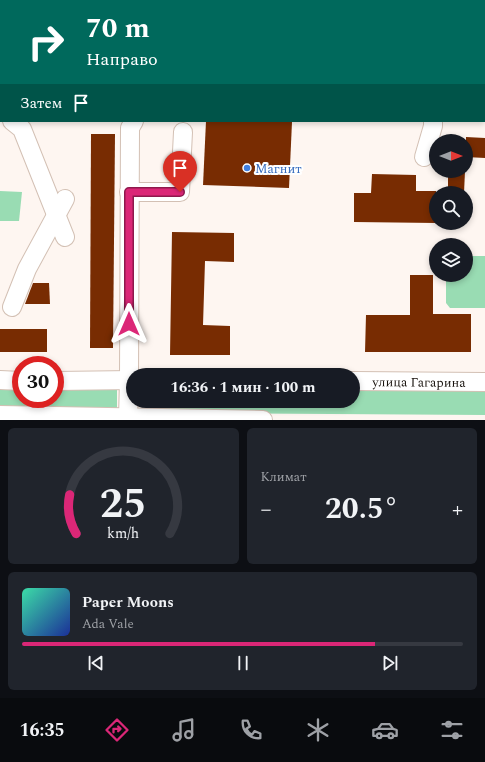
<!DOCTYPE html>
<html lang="ru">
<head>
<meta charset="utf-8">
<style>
	:root { --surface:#171b24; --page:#20242c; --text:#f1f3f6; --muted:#9ea1a6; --line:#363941; --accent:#db2777 }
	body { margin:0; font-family:Spectral,serif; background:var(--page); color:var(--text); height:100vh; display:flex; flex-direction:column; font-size:15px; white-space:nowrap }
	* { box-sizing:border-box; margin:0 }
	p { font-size:13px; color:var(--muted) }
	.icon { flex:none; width:22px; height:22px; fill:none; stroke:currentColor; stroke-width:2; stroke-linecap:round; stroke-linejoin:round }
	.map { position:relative; height:420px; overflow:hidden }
	.side { display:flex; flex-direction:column; gap:8px; padding:8px; background:#0d0f14; flex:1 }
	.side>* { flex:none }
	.guide { position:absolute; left:0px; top:0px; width:485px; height:122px; box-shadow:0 2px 6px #0003; background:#00695c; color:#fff; overflow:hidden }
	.needle { width:26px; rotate:90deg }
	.buttons { position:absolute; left:429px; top:134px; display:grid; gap:8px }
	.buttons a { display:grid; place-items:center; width:44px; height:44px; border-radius:50%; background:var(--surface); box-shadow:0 2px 6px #0003; font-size:20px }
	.speed { position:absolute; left:12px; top:356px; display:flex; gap:8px; font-size:20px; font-weight:700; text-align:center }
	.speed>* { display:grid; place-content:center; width:52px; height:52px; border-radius:50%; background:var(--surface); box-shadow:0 2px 6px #0003; line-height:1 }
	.speed .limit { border:6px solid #d22; background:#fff; color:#111 }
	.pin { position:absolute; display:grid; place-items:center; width:34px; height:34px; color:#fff; margin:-41px -17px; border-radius:50% 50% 50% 0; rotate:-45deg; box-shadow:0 0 4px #0007 }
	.pin .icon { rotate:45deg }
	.me { position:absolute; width:44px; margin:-22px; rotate:0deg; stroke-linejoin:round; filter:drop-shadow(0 0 3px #0008) }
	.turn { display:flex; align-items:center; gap:14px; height:84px; padding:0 20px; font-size:18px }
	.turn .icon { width:52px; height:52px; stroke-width:2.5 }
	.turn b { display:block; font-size:28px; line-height:34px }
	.then { display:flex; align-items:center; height:38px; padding:0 20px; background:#0003; gap:8px; font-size:15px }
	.big { font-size:30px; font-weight:700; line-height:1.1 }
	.side .card { flex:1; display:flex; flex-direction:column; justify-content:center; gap:6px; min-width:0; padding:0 14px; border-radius:6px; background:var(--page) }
	.side .dial { align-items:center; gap:0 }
	.dial svg { height:104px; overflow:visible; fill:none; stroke:var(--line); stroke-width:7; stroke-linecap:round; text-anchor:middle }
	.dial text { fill:var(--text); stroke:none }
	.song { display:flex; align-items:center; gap:12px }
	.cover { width:48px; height:48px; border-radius:6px; background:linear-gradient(135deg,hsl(160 70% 55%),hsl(230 70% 35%)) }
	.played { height:4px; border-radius:2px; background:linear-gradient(90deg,var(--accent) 80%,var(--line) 80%) }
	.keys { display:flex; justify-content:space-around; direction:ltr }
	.heat { display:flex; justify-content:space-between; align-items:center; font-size:22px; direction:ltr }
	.side .tiles { flex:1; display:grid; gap:8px; grid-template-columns:1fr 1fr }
	.card:last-child { grid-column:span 2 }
	.trip { position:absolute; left:126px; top:368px; width:234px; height:40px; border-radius:20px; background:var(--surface); box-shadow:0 2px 6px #0003; font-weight:700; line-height:40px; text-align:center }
	.tabs { display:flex; height:64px; justify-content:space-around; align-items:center; background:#090b0e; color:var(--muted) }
	.tabs .icon { width:28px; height:28px }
	.tabs .active { color:var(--accent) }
	.tabs b { font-size:18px; color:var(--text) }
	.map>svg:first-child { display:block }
	.green { fill:#99dcb3 }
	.building { fill:#782c02 }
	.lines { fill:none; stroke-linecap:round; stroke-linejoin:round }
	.minor-casing { stroke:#d3c0b4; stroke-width:20 }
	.minor { stroke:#fff; stroke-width:18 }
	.route-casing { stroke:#8e194d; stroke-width:10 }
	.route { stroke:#db2777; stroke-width:7 }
	.shop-dot { fill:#3f7fe0; stroke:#fff; stroke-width:1.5 }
	.labels { text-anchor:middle; stroke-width:4; stroke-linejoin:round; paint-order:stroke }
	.shop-label { font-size:13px; fill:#366cbe; stroke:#fff; text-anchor:start }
	.street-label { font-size:13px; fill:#16100b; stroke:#fff }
</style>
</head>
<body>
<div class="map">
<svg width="485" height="420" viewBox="0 0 485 420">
	<rect width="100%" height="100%" fill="#fef6f1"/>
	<!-- green -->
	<g class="green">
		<path d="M0,191l22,1 -3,29h-19z"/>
		<path d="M466,256h19v52h-35l-4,-5v-28h20z"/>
		<path d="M0,387h21v12h34v-12l62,1v22l-117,-1z"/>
		<path d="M353,387l132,1v27l-328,-2v-12h196z"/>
	</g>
	<!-- building -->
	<g class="building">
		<path d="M206,121h65l21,1 -3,66 -86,-3z"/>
		<path d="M91,134h24l-2,214h-23z"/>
		<path d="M466,137l19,1v20l-19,-1z"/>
		<path d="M448,171h17l-1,22h-16z"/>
		<path d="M372,174l44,1v16h20v32l-82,-1v-29h17z"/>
		<path d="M172,232l62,1v29l-29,-1 -2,64 27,1v29h-60z"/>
		<path d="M410,275h23v39h38v38h-106l1,-37h44z"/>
		<path d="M33,283h16l1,21h-25z"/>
		<rect x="0" y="329" width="47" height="23"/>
	</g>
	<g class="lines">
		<!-- minor casing -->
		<g class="minor-casing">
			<g id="minor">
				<path d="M216,1l1,-1"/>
				<path d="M484,105l1,-2"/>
				<path d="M0,111l1,1"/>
				<path d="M12,121l10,8 43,108"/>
				<path d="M424,157l9,-31v-5"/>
				<path d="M129,192h51l3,-60"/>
				<path d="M12,307l15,-38 38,-70"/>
				<path d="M0,380l21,1"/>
				<path d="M55,381l78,-1"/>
				<path id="s1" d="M353,381l132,1"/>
				<path d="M0,415l263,5"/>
				<path d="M128,418l1,-38 1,-252 4,-7"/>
			</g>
		</g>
		<!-- minor -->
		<use href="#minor" class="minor"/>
	</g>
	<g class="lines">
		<!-- route casing -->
		<g class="route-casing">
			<path id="route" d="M129,324v-132h51"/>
		</g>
		<!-- route -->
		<use href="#route" class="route"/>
	</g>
	<!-- markers -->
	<circle class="shop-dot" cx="247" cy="168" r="4"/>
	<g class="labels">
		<!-- shop labels -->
		<g class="shop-label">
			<text x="255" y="173">Магнит</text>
		</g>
		<!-- street labels -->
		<g class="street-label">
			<text dy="5" stroke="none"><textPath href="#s1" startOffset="66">улица Гагарина</textPath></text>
		</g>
	</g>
</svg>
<div class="buttons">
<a><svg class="needle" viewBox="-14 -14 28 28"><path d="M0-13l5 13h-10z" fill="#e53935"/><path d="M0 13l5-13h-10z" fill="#9ea1a6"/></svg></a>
<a><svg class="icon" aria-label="search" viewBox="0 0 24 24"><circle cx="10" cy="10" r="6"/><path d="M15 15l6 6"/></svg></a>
<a><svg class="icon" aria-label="layers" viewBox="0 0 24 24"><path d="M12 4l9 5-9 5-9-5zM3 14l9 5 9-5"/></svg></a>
</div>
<div class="speed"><div class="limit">30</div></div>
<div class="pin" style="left:180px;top:192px;background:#d93025"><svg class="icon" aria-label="arrive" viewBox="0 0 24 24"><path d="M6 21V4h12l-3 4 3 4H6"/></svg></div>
<svg class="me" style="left:129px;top:324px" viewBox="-20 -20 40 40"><path d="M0-17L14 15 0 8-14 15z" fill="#db2777" stroke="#fff" stroke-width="4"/></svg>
<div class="trip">16:36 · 1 мин · 100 m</div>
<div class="guide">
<div class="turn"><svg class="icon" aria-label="right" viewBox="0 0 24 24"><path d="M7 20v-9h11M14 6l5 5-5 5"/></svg><div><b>70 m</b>Направо</div></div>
<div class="then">Затем<svg class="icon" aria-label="arrive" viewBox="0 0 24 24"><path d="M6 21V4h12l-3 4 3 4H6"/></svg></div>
</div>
</div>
<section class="side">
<div class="tiles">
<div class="card dial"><svg viewBox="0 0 100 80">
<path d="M14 69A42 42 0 1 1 86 69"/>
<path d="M14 69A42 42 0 0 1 9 39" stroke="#db2777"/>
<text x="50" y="56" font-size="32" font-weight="700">25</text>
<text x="50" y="72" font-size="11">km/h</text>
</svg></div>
<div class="card"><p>Климат</p>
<div class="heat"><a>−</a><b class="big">20.5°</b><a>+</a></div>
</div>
<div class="card">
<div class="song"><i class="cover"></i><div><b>Paper Moons</b><p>Ada Vale</p></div></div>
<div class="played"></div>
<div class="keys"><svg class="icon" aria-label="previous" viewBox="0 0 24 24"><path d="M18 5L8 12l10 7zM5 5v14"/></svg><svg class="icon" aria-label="pause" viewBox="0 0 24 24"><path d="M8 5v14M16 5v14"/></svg><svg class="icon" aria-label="next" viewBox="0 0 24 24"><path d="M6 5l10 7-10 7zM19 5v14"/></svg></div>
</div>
</div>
</section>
<nav class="tabs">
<b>16:35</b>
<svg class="icon active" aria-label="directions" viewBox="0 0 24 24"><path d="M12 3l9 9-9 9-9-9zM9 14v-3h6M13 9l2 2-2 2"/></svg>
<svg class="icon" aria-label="music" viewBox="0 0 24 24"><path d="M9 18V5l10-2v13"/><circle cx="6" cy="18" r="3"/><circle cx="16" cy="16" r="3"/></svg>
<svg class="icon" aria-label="phone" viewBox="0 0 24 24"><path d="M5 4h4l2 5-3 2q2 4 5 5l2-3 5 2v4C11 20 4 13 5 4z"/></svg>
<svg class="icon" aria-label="climate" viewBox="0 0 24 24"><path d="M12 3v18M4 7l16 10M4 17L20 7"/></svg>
<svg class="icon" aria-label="car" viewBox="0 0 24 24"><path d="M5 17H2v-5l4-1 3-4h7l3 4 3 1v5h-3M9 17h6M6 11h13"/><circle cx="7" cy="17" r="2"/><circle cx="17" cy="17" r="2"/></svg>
<svg class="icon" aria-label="filters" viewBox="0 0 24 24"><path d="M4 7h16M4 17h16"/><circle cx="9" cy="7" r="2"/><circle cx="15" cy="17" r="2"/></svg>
</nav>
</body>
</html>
